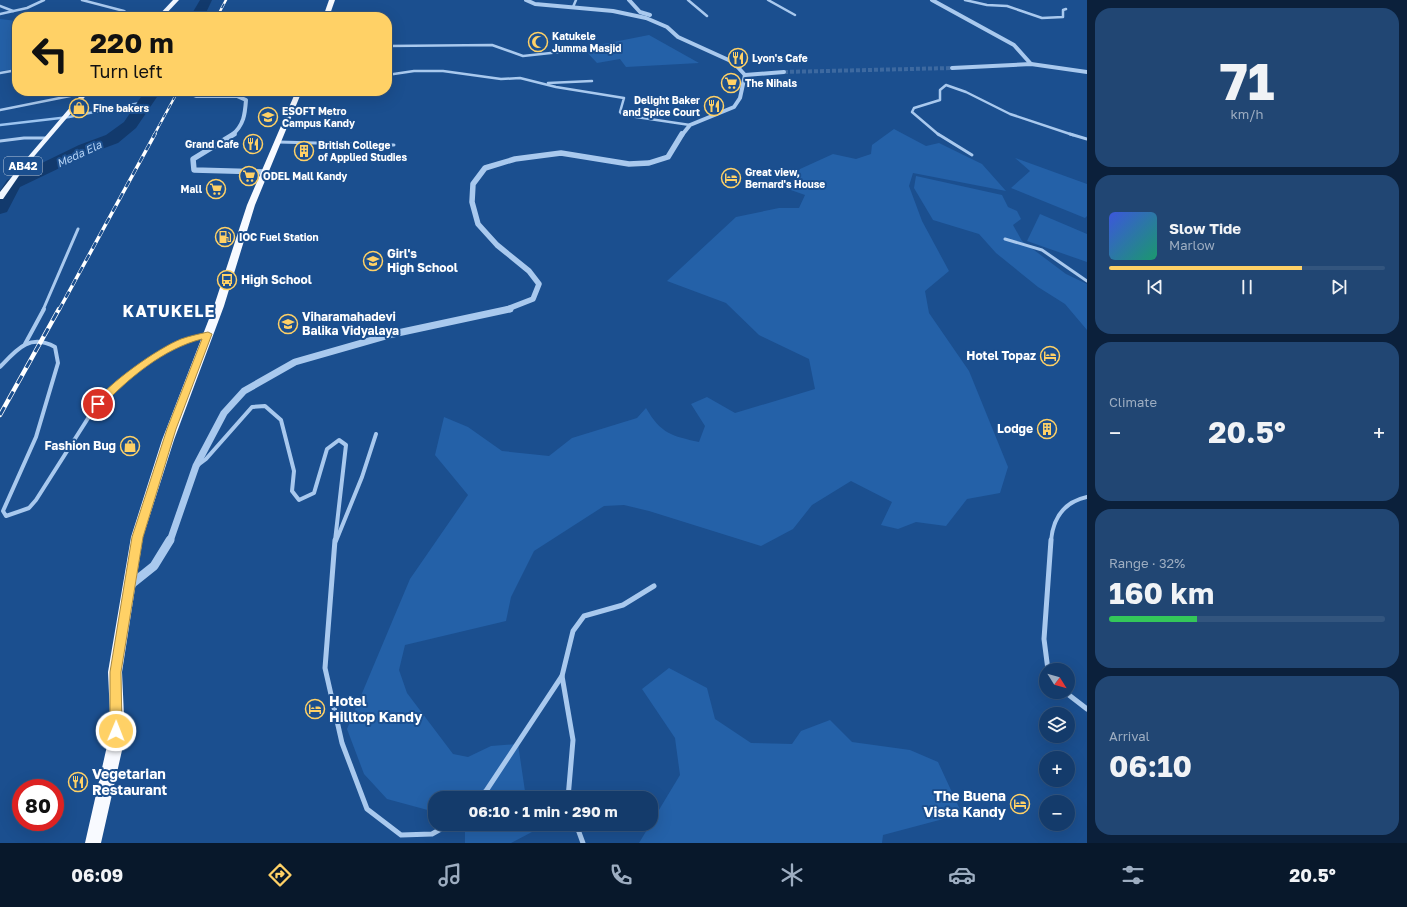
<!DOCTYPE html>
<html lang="en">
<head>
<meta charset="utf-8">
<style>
	:root { --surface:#143b6b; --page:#214673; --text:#f1f3f6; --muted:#9dadc1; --line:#33557e; --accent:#ffd166 }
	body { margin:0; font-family:"Golos Text",sans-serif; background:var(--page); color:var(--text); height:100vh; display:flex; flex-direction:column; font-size:15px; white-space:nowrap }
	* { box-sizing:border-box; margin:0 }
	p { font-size:13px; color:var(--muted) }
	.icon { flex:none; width:22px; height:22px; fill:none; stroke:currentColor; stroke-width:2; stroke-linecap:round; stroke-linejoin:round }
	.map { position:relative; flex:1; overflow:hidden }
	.details { display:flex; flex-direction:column; gap:8px; padding:8px; background:#0b203b; width:320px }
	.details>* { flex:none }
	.guide { position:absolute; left:12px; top:12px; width:380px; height:84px; border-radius:16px; box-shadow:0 4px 16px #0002,0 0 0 1px var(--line); background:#ffd166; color:#111; overflow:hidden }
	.needle { width:26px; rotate:127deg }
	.tools { position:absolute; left:1039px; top:663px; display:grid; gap:8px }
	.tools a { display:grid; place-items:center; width:36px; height:36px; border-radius:50%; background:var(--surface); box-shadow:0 4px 16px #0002,0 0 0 1px var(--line); font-size:20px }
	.speed { position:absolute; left:12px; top:779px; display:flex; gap:8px; font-size:20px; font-weight:700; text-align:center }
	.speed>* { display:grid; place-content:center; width:52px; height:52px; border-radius:50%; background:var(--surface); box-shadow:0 4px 16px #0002,0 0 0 1px var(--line); line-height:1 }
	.speed .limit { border:6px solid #d22; background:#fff; color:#111 }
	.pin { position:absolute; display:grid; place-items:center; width:34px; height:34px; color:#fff; margin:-17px; border:2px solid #fff; border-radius:50%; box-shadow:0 1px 4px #0007 }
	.me { position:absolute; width:44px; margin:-22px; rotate:1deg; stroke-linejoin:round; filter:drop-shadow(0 0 3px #0008) }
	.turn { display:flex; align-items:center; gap:14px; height:84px; padding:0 12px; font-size:18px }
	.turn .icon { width:52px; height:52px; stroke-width:2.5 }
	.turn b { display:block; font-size:28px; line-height:34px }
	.big { font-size:30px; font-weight:700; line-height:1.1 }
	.details .card { flex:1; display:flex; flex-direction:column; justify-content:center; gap:6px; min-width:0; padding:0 14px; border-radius:16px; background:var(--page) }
	.details .dial { align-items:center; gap:0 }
	.dial b { font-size:52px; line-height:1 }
	.song { display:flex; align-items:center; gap:12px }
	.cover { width:48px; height:48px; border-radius:6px; background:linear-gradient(135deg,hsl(230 70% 55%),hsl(160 70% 35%)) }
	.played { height:4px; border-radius:2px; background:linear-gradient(90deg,var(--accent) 70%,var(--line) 70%) }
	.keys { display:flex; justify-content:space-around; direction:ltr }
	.heat { display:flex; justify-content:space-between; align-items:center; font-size:22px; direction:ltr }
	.charge { height:6px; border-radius:3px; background:linear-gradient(90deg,#34c759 32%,var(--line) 0) }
	.trip { position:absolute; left:428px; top:791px; width:230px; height:40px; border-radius:16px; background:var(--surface); box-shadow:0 4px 16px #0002,0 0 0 1px var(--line); font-weight:700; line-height:40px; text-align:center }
	.menu { display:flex; height:64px; justify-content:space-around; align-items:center; background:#08182b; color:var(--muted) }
	.menu .icon { width:28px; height:28px }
	.menu .selected { color:var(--accent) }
	.menu b { font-size:18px; color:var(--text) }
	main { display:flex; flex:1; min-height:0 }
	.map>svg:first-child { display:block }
	.green { fill:#2461a8 }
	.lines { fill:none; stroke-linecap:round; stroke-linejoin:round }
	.stream { stroke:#9cc4f0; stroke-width:2.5 }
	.river { fill:#123a6d; fill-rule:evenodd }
	.tertiary-tunnel { stroke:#3d69a0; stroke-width:4; stroke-dasharray:4 2; stroke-linecap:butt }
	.minor-far3 { stroke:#a9c9ee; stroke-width:2.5 }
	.minor-far2 { stroke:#a9c9ee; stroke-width:3 }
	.minor-far1 { stroke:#a9c9ee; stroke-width:4 }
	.minor { stroke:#a9c9ee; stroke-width:5 }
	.tertiary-far3 { stroke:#a9c9ee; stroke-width:4 }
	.tertiary-far2 { stroke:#a9c9ee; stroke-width:5.5 }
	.tertiary-far1 { stroke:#a9c9ee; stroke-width:7 }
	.tertiary { stroke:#a9c9ee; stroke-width:9 }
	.primary { fill:#f0f6ff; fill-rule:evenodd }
	.trunk { fill:#f8faff; fill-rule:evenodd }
	.rail-far2-casing { stroke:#fff; stroke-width:2.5 }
	.rail-far1-casing { stroke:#fff; stroke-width:3.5 }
	.rail-casing { stroke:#fff; stroke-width:4.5 }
	.rail-far2 { stroke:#1b4f8f; stroke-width:1.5; stroke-dasharray:5; stroke-linecap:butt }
	.rail-far1 { stroke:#1b4f8f; stroke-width:2.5; stroke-dasharray:7; stroke-linecap:butt }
	.rail { stroke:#1b4f8f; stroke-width:3; stroke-dasharray:9; stroke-linecap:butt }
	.route { fill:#ffd166; stroke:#a68842 }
	.labels { text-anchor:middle; stroke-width:4; stroke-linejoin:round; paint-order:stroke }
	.far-poi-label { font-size:10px; font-weight:bold; fill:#fff; stroke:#1b4f8f; text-anchor:start }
	.far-water-label { font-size:11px; font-style:italic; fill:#b5d3f5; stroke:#1b4f8f }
	.shield { fill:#1b4f8f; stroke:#bbcadd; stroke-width:1 }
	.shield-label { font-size:11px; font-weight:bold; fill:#fff }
	.poi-label { font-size:12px; font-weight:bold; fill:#fff; stroke:#1b4f8f; text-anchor:start }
	.near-poi-label { font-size:14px; font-weight:bold; fill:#fff; stroke:#1b4f8f; text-anchor:start }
	.district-label { font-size:16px; font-weight:bold; letter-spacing:1px; fill:#fff; stroke:#1b4f8f }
</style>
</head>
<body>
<main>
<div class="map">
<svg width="1087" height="843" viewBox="0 0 1087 843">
	<rect width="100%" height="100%" fill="#1b4f8f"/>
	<!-- green -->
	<g class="green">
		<path d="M0,19l17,2v48l-17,2z"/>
		<path d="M649,35l50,28 -73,4 -6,-8 -23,4 -14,-15z"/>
		<path d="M894,129l32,17 13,-3 43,21 24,27 -93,-18 -4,13 13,35 27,50 -24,20 4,22 40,58 39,96 -8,26 -33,6 -21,27 -30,-4 -18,7 -17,-4 11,-23 -41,-21 -39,24 -19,24 -32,17 -112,-35 -25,-6 -20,1 -70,45 -23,46 -5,24 -101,24 -6,25 8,23 46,61 15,3 23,-11 27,-2 8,54h-91v14l-48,-13 -23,-25 -17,-45 63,-150 58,-84 -33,-40 9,-38 24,10 34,24 47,5 23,-18 65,-20 9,-10c15,26 26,28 53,34l6,-16 -14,-22 16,-7 28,16 80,-24 -6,-30 -50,-24 -33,-32 -59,-22 69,-64 43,-9h20l6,-13 -17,-6 12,-20 33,-15 23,5 15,-5 1,-9z"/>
		<path d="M1015,158l72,26v32l-2,2 -74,-30 19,-17z"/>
		<path d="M916,176l86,19 6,12 9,4 4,8 -8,6 9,16 44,33 21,10v46l-22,-26 -27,-17 -42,-34 -17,-19 -46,-14 -19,-32z"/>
		<path d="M1040,214l47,20v28l-60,-21z"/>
		<path d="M669,668l38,20 8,31 36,24 41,1 9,-13 29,-11 22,22 58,8 28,12 24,52 -79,21 -1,8h-243l41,-68 -5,-37 -33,-49z"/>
		<path d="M465,824h66l1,8 -21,11h-46z"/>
	</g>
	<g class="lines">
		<!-- stream -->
		<path class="stream" d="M0,125l69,-8 76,-15"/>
		<!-- river -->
		<g class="river">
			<path d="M200,0h12l-8,17h-14z"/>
			<path d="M145,91h16l-25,37 -18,15 -27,10 -71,34 -13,25 -7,2v-23l7,-11 72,-35 27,-10 18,-13z"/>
		</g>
		<!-- tertiary-tunnel -->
		<path class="tertiary-tunnel" d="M784,72l168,-4"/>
		<!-- minor-far3 -->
		<g class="minor-far3">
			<path d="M82,0l42,11 6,4 -2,2"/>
			<path d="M688,0l19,16"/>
			<path d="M768,0l27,15"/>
			<path d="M965,0l22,5 20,1 35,12 21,-1v-7l3,-1"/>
			<path d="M0,6l13,5"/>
			<path d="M573,7l3,-7"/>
			<path d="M0,14l27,-6 17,-8"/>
			<path d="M387,46l105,-1 31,11 37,-4"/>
			<path d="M0,73l17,-3"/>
			<path d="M387,75l27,-4h29l58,8 19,-1 36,9 68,11 -4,14 3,3 67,10"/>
			<path d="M548,83l44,-2"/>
			<path d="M0,110l85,-17"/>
			<path d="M939,135l-27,-23 2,-4 26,-8v-10l6,-5 20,7 44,22 63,21"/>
		</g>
		<!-- minor-far2 -->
		<g class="minor-far2">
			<path d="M938,134l34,21"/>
			<path d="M1070,134l17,5"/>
			<path d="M0,141l24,-3h22"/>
			<path d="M278,142l116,3"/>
			<path d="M1005,239l37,11 45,31"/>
			<path d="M43,310l35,-81"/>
		</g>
		<!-- minor-far1 -->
		<g class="minor-far1">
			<path d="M25,344l19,-35"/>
			<path d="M0,367c17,-18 30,-34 55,-20l3,16 -22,74 -33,74 3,5 23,-8 7,-8 56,-88 16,-19 57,-43 19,-9 23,-6"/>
			<path d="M198,465l8,-6 46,-52 13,-1 16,14 13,51 -2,20 7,9 15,-7 13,-44 12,-9 7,5 -11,96"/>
			<path d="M336,541l26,-64 14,-43"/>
			<path d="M1051,541c2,-23 13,-39 36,-44"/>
		</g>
		<!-- minor -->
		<g class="minor">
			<path d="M335,540l-10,128 17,75 25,66 34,26 31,-1 18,-10"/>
			<path d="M1048,670l-4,-31 7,-99"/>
			<path d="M1065,692l22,17"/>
			<path d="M478,798l8,-7 76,-115"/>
			<path d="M568,798l5,-58 -11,-64 11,-45 11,-15 39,-11 31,-19"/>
			<path d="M576,824l7,19"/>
		</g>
		<!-- tertiary-far3 -->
		<g class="tertiary-far3">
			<path d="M526,0l9,4 78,7 33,7 21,9 11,10 55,25 12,13"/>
			<path d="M629,0l11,12 10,3"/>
			<path d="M932,0l82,45 17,19"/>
			<path d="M952,68l79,-4 56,8"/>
			<path d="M190,91l1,3 5,2h41l9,4c-1,14 -2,25 -14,35"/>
			<path d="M682,135l8,-10 44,-18 6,-9 5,-23 39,-3"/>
		</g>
		<!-- tertiary-far2 -->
		<g class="tertiary-far2">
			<path d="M234,134l-41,25 1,11 71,2"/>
			<path d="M505,310l28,-11 6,-15 -10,-13 -32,-26 -19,-21 -6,-22 1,-18 12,-16 30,-9 46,-6 68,11 20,-1 19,-6 14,-23"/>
		</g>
		<!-- tertiary-far1 -->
		<path class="tertiary-far1" d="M170,541l26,-75 28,-53 20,-22 51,-29 98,-28 117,-25"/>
		<!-- tertiary -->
		<path class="tertiary" d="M129,586l25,-20 16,-26"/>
		<!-- primary -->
		<g class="primary">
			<path d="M173,0h6l-16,17h-6z"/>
			<path d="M84,91h6l-65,76 -22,32h-3v-7l21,-27z"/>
		</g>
		<!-- trunk -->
		<g class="trunk">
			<path d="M329,0h6l-6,17h-6z"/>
			<path d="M296,91h6l-47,114 -31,101 -50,134 -31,97 -21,135 2,44 -1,30 -22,97h-16l22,-97 3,-30 -2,-44 23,-135 31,-97 52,-134 33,-101z"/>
		</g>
		<!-- rail-far2 casing -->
		<g class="rail-far2-casing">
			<g id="rail-far2">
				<path d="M217,17l9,-17"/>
				<path d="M154,135l24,-44"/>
			</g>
		</g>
		<!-- rail-far1 casing -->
		<g class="rail-far1-casing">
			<path id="rail-far1" d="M59,310l96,-176"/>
		</g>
		<!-- rail casing -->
		<g class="rail-casing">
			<path id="rail" d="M0,415l59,-106"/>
		</g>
		<!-- rail-far2 -->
		<use href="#rail-far2" class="rail-far2"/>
		<!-- rail-far1 -->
		<use href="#rail-far1" class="rail-far1"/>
		<!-- rail -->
		<use href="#rail" class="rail"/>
	</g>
	<!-- route -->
	<path class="route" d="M208,332l4,2 -36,95 -33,108 -22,135 1,59 -2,4 -4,2 -4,-2 -2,-4v-59l22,-135 35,-108 35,-90c-39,10 -73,39 -100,67h-7l-1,-2c13,-20 64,-56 87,-65 8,-3 18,-5 27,-7z"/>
	<!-- icons -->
	<defs>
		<g id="mosque-ring" transform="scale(1)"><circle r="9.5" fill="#1b4f8f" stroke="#ffd166" stroke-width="1.5"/><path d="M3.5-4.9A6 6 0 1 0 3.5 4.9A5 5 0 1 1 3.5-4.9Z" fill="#ffd166"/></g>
		<g id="restaurant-ring" transform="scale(1)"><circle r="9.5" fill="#1b4f8f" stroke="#ffd166" stroke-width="1.5"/><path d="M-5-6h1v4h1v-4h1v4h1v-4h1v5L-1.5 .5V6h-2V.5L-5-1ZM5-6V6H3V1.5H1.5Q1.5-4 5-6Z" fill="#ffd166"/></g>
		<g id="supermarket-ring" transform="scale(1)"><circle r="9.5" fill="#1b4f8f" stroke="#ffd166" stroke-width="1.5"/><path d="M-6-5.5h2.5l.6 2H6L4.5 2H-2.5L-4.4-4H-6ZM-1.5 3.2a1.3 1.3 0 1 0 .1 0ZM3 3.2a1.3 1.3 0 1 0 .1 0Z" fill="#ffd166"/></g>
		<g id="shop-ring" transform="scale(1)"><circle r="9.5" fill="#1b4f8f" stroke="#ffd166" stroke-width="1.5"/><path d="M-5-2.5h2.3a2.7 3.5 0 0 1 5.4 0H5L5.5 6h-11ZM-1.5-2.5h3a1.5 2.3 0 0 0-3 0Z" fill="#ffd166"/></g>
		<g id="university-ring" transform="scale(1)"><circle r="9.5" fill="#1b4f8f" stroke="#ffd166" stroke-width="1.5"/><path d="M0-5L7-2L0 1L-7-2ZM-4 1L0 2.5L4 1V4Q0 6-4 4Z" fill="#ffd166"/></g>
		<g id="building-ring" transform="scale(1)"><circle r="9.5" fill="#1b4f8f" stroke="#ffd166" stroke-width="1.5"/><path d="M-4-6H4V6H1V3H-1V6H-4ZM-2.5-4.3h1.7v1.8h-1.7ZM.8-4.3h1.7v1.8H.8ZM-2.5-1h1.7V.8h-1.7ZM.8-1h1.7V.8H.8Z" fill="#ffd166"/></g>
		<g id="hotel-ring" transform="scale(1)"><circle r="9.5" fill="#1b4f8f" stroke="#ffd166" stroke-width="1.5"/><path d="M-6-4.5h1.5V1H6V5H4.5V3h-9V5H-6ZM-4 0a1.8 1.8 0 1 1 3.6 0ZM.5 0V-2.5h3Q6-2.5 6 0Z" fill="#ffd166"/></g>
		<g id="fuel-ring" transform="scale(1)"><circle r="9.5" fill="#1b4f8f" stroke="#ffd166" stroke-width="1.5"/><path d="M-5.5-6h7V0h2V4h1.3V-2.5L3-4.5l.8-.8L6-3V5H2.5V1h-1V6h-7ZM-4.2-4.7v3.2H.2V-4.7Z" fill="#ffd166"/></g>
		<g id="school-ring" transform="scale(1)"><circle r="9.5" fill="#1b4f8f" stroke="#ffd166" stroke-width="1.5"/><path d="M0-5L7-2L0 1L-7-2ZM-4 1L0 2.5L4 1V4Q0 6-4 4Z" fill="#ffd166"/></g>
		<g id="bus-ring" transform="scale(1)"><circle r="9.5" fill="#1b4f8f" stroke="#ffd166" stroke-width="1.5"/><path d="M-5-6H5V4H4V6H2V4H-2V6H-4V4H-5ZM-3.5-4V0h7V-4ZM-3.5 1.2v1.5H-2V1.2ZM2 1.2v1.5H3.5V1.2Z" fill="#ffd166"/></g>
	</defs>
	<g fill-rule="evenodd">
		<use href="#mosque-ring" x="538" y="42"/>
		<use href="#restaurant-ring" x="738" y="58"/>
		<use href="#supermarket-ring" x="731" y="83"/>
		<use href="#restaurant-ring" x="714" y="106"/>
		<use href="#shop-ring" x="79" y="108"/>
		<use href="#university-ring" x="268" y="117"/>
		<use href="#restaurant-ring" x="253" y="144"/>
		<use href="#building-ring" x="304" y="151"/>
		<use href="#supermarket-ring" x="249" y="176"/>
		<use href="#hotel-ring" x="731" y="178"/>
		<use href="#supermarket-ring" x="216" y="189"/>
		<use href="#fuel-ring" x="225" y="237"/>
		<use href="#school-ring" x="373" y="261"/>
		<use href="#bus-ring" x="227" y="280"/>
		<use href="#school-ring" x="288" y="324"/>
		<use href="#hotel-ring" x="1050" y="356"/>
		<use href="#building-ring" x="1047" y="429"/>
		<use href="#shop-ring" x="130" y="446"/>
		<use href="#hotel-ring" x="315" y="709"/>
		<use href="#restaurant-ring" x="78" y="782"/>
		<use href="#hotel-ring" x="1020" y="804"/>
	</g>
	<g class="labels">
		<!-- far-poi labels -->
		<g class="far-poi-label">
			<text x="552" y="40">Katukele<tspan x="552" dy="12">Jumma Masjid</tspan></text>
			<text x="752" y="62">Lyon's Cafe</text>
			<text x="745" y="87">The Nihals</text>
			<text x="700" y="104" text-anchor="end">Delight Baker<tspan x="700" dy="12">and Spice Court</tspan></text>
			<text x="93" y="112">Fine bakers</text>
			<text x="282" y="115">ESOFT Metro<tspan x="282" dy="12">Campus Kandy</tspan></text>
			<text x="239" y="148" text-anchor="end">Grand Cafe</text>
			<text x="318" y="149">British College<tspan x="318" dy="12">of Applied Studies</tspan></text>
			<text x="745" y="176">Great view,<tspan x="745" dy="12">Bernard's House</tspan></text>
			<text x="263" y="180">ODEL Mall Kandy</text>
			<text x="202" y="193" text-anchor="end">Mall</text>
			<text x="239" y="241">IOC Fuel Station</text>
		</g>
		<!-- far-water labels -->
		<g class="far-water-label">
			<text transform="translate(79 154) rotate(-25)" y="4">Meda Ela</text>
		</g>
		<!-- shield labels -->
		<rect class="shield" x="4" y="157" width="38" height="18" rx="3"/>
		<g class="shield-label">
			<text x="23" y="170">AB42</text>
		</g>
		<!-- poi labels -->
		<g class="poi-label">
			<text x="387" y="258">Girl's<tspan x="387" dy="14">High School</tspan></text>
			<text x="241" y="284">High School</text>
			<text x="302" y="321">Viharamahadevi<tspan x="302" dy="14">Balika Vidyalaya</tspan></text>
			<text x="1036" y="360" text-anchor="end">Hotel Topaz</text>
			<text x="1033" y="433" text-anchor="end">Lodge</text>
			<text x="116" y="450" text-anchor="end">Fashion Bug</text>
		</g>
		<!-- near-poi labels -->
		<g class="near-poi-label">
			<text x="329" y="706">Hotel<tspan x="329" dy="16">Hilltop Kandy</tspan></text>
			<text x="92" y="779">Vegetarian<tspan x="92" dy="16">Restaurant</tspan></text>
			<text x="1006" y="801" text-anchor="end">The Buena<tspan x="1006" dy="16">Vista Kandy</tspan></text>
		</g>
		<!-- district labels -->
		<g class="district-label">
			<text x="169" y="317">KATUKELE</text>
		</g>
	</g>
</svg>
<div class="tools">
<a><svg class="needle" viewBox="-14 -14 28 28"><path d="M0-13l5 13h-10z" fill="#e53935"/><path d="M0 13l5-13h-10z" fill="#9dadc1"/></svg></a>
<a><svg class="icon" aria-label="layers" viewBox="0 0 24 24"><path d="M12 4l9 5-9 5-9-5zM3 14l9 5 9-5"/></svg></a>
<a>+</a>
<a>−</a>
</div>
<div class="speed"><div class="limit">80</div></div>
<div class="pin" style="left:98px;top:404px;background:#d93025"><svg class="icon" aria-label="arrive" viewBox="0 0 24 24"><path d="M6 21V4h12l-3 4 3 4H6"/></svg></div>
<svg class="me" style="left:116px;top:731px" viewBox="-20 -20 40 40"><circle r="17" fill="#ffd166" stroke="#fff" stroke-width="3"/><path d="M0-11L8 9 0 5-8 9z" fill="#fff"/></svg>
<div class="trip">06:10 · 1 min · 290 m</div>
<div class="guide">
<div class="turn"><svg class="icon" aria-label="left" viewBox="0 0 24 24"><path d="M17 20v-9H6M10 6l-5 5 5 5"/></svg><div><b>220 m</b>Turn left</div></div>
</div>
</div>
<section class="details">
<div class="card dial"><b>71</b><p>km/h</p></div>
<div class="card">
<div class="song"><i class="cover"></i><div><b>Slow Tide</b><p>Marlow</p></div></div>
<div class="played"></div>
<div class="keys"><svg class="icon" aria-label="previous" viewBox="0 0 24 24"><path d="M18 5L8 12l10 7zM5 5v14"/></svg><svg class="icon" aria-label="pause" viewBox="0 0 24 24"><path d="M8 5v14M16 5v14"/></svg><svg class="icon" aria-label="next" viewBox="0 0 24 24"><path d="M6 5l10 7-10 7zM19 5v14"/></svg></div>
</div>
<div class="card"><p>Climate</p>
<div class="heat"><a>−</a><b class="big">20.5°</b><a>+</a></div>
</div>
<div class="card"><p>Range · 32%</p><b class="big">160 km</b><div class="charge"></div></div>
<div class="card"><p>Arrival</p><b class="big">06:10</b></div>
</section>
</main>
<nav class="menu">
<b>06:09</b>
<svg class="icon selected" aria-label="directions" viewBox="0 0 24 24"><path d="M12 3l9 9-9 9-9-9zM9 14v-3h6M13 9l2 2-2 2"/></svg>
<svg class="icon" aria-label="music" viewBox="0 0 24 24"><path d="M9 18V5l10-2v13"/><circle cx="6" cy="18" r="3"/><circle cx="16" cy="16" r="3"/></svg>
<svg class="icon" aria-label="phone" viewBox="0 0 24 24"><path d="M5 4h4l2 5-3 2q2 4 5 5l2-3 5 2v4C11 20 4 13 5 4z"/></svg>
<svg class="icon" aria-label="climate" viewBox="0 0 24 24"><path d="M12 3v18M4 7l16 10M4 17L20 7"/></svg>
<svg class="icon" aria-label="car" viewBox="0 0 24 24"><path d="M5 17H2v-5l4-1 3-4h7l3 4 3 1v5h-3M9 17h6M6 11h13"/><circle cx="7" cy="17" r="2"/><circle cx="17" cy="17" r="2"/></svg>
<svg class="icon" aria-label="filters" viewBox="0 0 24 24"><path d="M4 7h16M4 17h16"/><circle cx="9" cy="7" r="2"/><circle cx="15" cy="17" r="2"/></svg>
<b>20.5°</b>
</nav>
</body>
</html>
